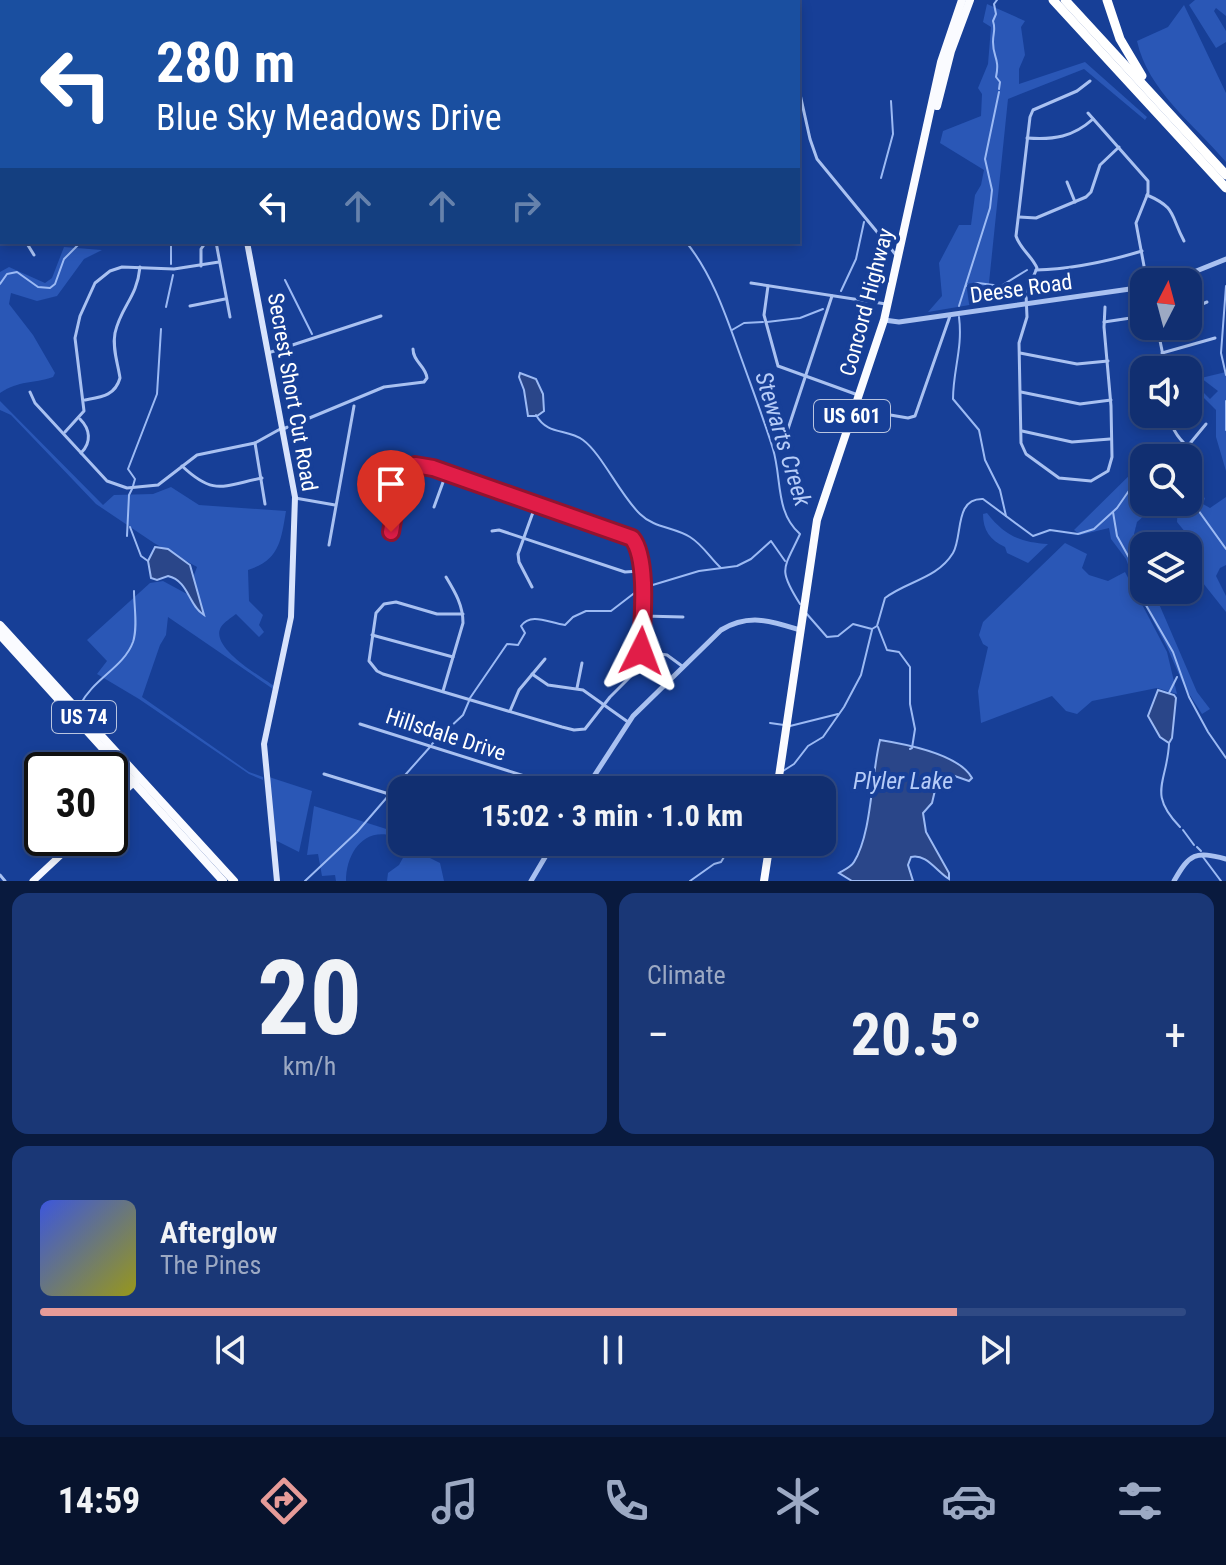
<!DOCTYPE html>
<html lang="en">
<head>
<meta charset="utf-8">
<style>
	:root { --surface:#112f71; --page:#1a3776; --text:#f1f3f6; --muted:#9ca9c3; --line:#304a84; --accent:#e69b98 }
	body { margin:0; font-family:"Roboto Condensed",sans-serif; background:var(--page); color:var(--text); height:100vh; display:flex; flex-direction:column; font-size:30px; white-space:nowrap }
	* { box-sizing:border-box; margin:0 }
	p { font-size:26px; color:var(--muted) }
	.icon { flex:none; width:44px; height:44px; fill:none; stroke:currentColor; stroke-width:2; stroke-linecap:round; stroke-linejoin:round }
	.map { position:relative; height:881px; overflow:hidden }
	.details { display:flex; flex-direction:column; gap:12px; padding:12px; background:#091a3e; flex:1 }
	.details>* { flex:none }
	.banner { position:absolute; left:0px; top:0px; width:800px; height:244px; box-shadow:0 4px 12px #0003,0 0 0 2px var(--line); background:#1a4fa0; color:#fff; overflow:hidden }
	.needle { width:52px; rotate:6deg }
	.buttons { position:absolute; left:1130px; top:268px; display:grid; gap:16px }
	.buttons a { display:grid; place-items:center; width:72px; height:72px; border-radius:16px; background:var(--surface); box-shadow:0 4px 12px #0003,0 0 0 2px var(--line); font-size:40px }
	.speed { position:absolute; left:24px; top:752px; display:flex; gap:16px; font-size:40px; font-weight:700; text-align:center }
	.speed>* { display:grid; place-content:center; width:104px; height:104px; border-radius:50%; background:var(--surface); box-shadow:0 4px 12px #0003,0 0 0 2px var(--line); line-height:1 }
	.speed .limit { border:4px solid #111; border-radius:12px; background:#fff; color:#111 }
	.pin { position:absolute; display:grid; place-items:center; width:68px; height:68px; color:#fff; margin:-82px -34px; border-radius:50% 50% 50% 0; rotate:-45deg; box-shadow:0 0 8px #0007 }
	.pin .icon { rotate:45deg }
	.me { position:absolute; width:88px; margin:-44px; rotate:3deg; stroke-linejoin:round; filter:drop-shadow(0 0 6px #0008) }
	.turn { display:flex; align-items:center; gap:28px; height:168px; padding:0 24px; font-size:36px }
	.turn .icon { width:104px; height:104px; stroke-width:2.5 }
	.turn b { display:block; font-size:56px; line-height:68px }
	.lanes { display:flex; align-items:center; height:76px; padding:0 24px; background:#0003; justify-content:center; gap:40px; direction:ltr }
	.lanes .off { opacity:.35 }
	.big { font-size:60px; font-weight:700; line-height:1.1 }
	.details .card { flex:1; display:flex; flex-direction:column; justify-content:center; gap:12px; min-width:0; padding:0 28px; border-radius:16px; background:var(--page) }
	.details .dial { align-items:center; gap:0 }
	.dial b { font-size:104px; line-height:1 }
	.song { display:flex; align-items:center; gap:24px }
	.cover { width:96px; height:96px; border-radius:12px; background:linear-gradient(135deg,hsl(230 70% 55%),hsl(60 70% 35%)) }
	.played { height:8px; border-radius:4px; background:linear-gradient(90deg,var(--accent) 80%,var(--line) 80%) }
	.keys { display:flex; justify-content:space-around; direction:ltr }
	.heat { display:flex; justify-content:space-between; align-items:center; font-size:44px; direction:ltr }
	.details .tiles { flex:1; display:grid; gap:12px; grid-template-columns:1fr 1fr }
	.card:last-child { grid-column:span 2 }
	.trip { position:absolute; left:388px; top:776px; width:448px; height:80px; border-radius:16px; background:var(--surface); box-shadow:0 4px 12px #0003,0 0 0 2px var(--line); font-weight:700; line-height:80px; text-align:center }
	.tab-bar { display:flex; height:128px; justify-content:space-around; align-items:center; background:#07132d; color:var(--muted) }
	.tab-bar .icon { width:56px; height:56px }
	.tab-bar .on { color:var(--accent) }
	.tab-bar b { font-size:36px; color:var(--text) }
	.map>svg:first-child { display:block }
	.green { fill:#2a57b6 }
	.water { fill:#2a4689; stroke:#9cbaf4; stroke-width:2 }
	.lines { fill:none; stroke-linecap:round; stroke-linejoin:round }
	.stream { stroke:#9cbaf4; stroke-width:2 }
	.minor { stroke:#a9c1f1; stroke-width:3 }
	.tertiary { stroke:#a9c1f1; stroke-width:5 }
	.secondary { stroke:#d8e3fc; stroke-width:6 }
	.primary { stroke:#f4f7ff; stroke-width:7 }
	.trunk { stroke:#fafbff; stroke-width:8 }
	.motorway { stroke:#fff; stroke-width:9 }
	.route-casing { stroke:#92132f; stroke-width:20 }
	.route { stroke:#e11d48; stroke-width:14 }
	.labels { text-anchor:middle; stroke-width:8; stroke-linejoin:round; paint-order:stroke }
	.shield { fill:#173f97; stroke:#b9c5e0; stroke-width:2 }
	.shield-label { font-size:20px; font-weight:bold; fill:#fff }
	.street-label { font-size:22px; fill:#fff; stroke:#173f97 }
	.water-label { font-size:24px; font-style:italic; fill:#b6ccf8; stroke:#173f97 }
</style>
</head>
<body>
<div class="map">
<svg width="1226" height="881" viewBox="0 0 1226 881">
	<rect width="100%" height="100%" fill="#173f97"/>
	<!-- green -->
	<g class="green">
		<path d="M1195,0h31v16l-10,-8 -2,3 12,20v11l-10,6 -27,-43z"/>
		<path d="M987,4l38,17 -4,6 4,28 -6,14v15l66,-22 62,55 -2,3 -61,-51 -76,30 -21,203 -59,10 14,-16 -3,-33 20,-38h12l4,-30 6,-10 3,-15 -44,-27 3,-12 38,-15 1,-22 -4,-6 10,-24 3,-37 -8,-5z"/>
		<path d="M1184,5l42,88v69c-32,-38 -78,-71 -89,-121l31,-14z"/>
		<path d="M64,247l38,3 -18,9 -27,37 -20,5 -26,-8 -2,11 24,31 22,38 -2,4c-21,7 -33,3 -53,16v-121l9,-5 36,16 7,-5z"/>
		<path d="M1226,372v99l-10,-34v-27l-18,-18 2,-3 10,10 8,-8 -17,-13z"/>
		<path d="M0,401l103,104 11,-10 39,-1 18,-7 28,18 87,6c-5,29 -6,49 -38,59l1,31 14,14 -4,10 5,7 -5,5 -23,-23c-5,4 -12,8 -15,13 -12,20 39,49 53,59l-1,3 -105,-72 -2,18 -6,10 -18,52 107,75 14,5v3l-14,-6 -110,-75 -42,-25 10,-13 -20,-21 63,-57 13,-2 24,13 10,-27 -43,-24 -58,-39 -85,-89 -11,-5z"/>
		<path d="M1144,461v41h9l1,5 -17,15 -3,12 10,33v23h9l44,102 13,17 -8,5 -18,-28 -17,-39 -27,-51 -14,-37 -15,-20 -2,-11 -29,7 -6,-5z"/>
		<path d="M1188,480l8,13 9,5 -2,6 7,4 16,-11v68l-6,3 -4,8 10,20v16l-27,-34 -4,-34 -18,-22 1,-20h10z"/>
		<path d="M987,513c18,23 33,29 61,31l-20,19 -21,-10 -2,-6c-15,-7 -22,-17 -22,-33z"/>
		<path d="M1065,543l22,11 -5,14 7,7 19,6 17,-9 42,80 10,42 -20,-6 -65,13 -15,13 -11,-3 -14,-15 -71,27 -3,-32 10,-44 -5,-3 -4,-9 4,-13z"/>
		<path d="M269,777l43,14 -13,61 -24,-12z"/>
		<path d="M314,806l88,28v8l27,1 -7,2v9l18,9 4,18h-57l1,-8 11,-8 5,-9 -11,-20c-30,-9 -47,18 -47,45h-10l-1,-6 -13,1 -4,-22 -11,1z"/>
	</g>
	<!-- water -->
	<g class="water">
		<path d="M520,373l16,6 7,15 1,17 -7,5h-9l-4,-26 -5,-13z"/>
		<path d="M155,547l13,2 22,16 14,50c-16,-10 -15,-34 -36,-39l-11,4 -6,-2 -3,-17z"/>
		<path d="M1158,690l16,5 2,3 -4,40 -3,5 -9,-6 -12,-21z"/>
		<path d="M880,740c25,4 79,14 92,38l-3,3 -17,-6 -15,7 -5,21 -9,10 3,19 23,41v6c-12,-7 -23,-26 -38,-22l-3,8 5,16h-61l-13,-8c5,-3 12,-6 15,-11 18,-29 17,-86 26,-122z"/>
	</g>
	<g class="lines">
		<!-- stream -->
		<g class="stream">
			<path d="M997,0l-3,4 2,10 -3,7c3,9 0,11 0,21 0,16 7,16 3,35l4,5 -1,7"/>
			<path d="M384,2v-2"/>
			<path d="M579,2l1,-2"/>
			<path d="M795,2l1,-2"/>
			<path d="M881,178l12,-44 -2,-33"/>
			<path d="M686,242c28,34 42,80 57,121 10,28 21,57 30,86 9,30 2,63 27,85 -16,35 -23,34 0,70"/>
			<path d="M171,264v-22"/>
			<path d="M285,280l27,54"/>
			<path d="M0,284l7,-10 10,-2 21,15 12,1 5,-4 9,-25 17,-17"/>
			<path d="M966,286l12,-3 23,3 26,-16"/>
			<path d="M1226,286l-5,67 5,22"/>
			<path d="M841,291l15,-32 8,-37"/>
			<path d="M959,306l31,-98 2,-18 -7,-31 14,-67"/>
			<path d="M166,307l7,-32"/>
			<path d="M959,317c4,31 -6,53 -6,82l26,31 6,30 15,30 6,26"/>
			<path d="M767,322l33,-4 23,-9"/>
			<path d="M732,330l12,-7 19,-1"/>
			<path d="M1226,401v29"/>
			<path d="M536,415c12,21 30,13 47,25 19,14 37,55 57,74 14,14 34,13 50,23 13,8 20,21 31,31"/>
			<path d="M133,486l2,-7 -7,-10 29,-75 4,-65"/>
			<path d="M1188,496l38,53"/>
			<path d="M1113,512l4,24 15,27 11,37 30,52 16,45 19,35 18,26"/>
			<path d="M130,527l11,29 7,5"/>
			<path d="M127,536l2,-41 3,-6"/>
			<path d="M646,587l53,-16 38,-5 14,-7 20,-18 14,20"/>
			<path d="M806,613l21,24 11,-1 15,-12 19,5 5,-3 8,-28c22,-17 52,-19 68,-45 10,-17 1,-55 30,-54l50,37 17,-6 28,4 16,-5 23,-21 27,-39"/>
			<path d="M878,627l9,23 12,2 11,15v37l5,25 -3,19 -2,1"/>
			<path d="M1169,693l8,-16"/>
			<path d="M470,698l37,-54 11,1 7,-12 -4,-7c10,-14 28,-3 44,-1l8,-8 13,-6h25l26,-20"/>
			<path d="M80,705c13,-26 44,-38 53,-63 5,-15 1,-36 1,-51"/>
			<path d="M770,723l14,2"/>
			<path d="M790,726l48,-12"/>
			<path d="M432,744l31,-29 6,-14"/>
			<path d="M1169,744c-2,39 -22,49 11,83"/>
			<path d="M783,771l11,-7 14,-18 15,-9 21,-30 17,-32 11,-45"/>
			<path d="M767,790l4,-11 6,-5"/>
			<path d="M390,792l40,-45"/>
			<path d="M1183,830l11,15"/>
			<path d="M687,842l29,8 12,-2"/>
			<path d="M1197,847l4,4"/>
			<path d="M1203,857l18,24"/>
			<path d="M305,881l52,-49 32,-37"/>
			<path d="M690,881l24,-17 7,-2 12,-20"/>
		</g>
		<!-- minor -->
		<g class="minor">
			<path d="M166,0l2,2"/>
			<path d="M422,0l2,2"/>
			<path d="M489,0v2"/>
			<path d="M780,0l1,2"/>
			<path d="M66,2v-2"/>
			<path d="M124,2l2,-2"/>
			<path d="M130,2l1,-2"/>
			<path d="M176,2l3,-2"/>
			<path d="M244,2l6,-2"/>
			<path d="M1090,81l-13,10 -44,19 -3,7 -14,119c4,13 16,20 21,32l-11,26 1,23 -8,26 2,100 5,11 33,24 32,3 17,-10 4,-14 -1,-51 -7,-79 1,-20"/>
			<path d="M798,85l12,54 7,20 79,96"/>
			<path d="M1088,113l60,68v12l-12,30 11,59"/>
			<path d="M1027,138c27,2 46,-1 66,-19"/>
			<path d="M1067,182l8,20"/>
			<path d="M1147,195c30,13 23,20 37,46"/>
			<path d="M1019,217l17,1 50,-21 5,-5 9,-27 19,-18"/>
			<path d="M0,225l2,-2"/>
			<path d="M26,242l8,13"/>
			<path d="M216,242l14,75"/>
			<path d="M201,266v-17l5,-7"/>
			<path d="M1036,270c38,-1 70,-8 106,-19"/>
			<path d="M751,283l135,21"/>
			<path d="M768,286l-4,29 14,51 80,29"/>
			<path d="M190,306l35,-7"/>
			<path d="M1188,310l19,-8"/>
			<path d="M1104,322l40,-6"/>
			<path d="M1157,326l9,44"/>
			<path d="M268,353l113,-37"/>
			<path d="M1020,353l57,11 31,-3"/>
			<path d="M1162,353l53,-15"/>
			<path d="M30,392l5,11 72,78 20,7 31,-3 39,-30 58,-12 27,-15"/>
			<path d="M1021,392l59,12 31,-4"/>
			<path d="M85,400c16,-3 30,-4 35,-22 -2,-14 -8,-30 -5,-45 6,-27 22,-35 25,-66"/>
			<path d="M855,409l53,9 7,-2 35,-100"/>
			<path d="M1170,414c0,14 8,24 18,33"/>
			<path d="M80,419c10,10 12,23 1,34"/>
			<path d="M283,429l101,-42 40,-5 3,-4c-1,-12 -14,-16 -14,-29"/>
			<path d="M1022,431l50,11 38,-3"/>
			<path d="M65,432l19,-21 -9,-73 5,-22 15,-33 15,-12 12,-4 52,2 45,-7"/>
			<path d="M784,441l48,-145"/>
			<path d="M255,443l10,61"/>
			<path d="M1178,458l28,-34"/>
			<path d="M182,466c32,30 40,20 80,12"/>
			<path d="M295,498l40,7"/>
			<path d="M434,507l12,-33"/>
			<path d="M492,531l7,-1 126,42 15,-1"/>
			<path d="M392,539l-1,-7 9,-53 3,-6 12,-8 18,3 163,56 27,10 12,8 6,30 2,44 -5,53 -28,28 -25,32 -11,1 -12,-3 -179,-53 -6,-3 -8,-10 7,-48 8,-9 12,-2 41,12h26"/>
			<path d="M329,545l25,-139"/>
			<path d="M532,587l-13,-25 -1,-8 18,-50"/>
			<path d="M643,616l40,1"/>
			<path d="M372,635l81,22"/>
			<path d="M641,651l26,4 15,11"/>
			<path d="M532,674l16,11 35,5 45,32"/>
			<path d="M577,688l5,-25"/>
			<path d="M443,691l20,-68c0,-18 -8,-31 -17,-46"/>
			<path d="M510,711l9,-21 26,-31"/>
			<path d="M360,724l209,66"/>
			<path d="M324,774l78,24"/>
			<path d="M0,875l5,6"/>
		</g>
		<!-- tertiary -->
		<g class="tertiary">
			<path d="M1169,282l57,-23"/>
			<path d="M884,320l15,2 245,-35"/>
			<path d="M585,790l48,-74 88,-86c28,-17 50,-9 79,0"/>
			<path d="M531,881l23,-39"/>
			<path d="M1174,881c16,-28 21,-30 52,-22"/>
		</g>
		<!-- secondary -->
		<g class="secondary">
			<path d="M210,0v2"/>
			<path d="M247,242l48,255 -4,120 -27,127 13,137"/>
		</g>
		<!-- primary -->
		<g class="primary">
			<path d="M110,804l28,-25"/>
			<path d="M33,881l46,-43"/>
		</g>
		<!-- trunk -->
		<g class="trunk">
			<path d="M937,106l14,-55 19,-51"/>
			<path d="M0,625l234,256"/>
			<path d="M0,635l223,246"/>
			<path d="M777,790l40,-270 67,-200 57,-258 21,-62"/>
			<path d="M764,881l6,-39"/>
		</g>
		<!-- motorway -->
		<g class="motorway">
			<path d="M1053,0l173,188"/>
			<path d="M1065,0l161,175"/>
			<path d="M1107,0l13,39 22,37"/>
		</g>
	</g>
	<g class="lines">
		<!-- route casing -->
		<g class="route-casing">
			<path id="route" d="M391,532l9,-53 3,-6 12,-8 18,3 199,70c17,21 10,86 9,113"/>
		</g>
		<!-- route -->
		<use href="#route" class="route"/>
	</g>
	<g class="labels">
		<!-- shield labels -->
		<g class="shield">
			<rect x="814" y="400" width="76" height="32" rx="6"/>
			<rect x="52" y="701" width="64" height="32" rx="6"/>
		</g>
		<g class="shield-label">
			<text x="852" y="423">US 601</text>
			<text x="84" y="724">US 74</text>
		</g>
		<!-- street labels -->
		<g class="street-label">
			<text transform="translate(1021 288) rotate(-8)" y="8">Deese Road</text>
			<text transform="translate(866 302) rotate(-75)" y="8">Concord Highway</text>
			<text transform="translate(293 392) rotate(80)" y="8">Secrest Short Cut Road</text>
			<text transform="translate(446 734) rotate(18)" y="8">Hillsdale Drive</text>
		</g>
		<!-- water labels -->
		<g class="water-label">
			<text transform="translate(783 439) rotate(73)" y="8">Stewarts Creek</text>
			<text x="903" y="789">Plyler Lake</text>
		</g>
	</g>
</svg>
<div class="buttons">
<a><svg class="needle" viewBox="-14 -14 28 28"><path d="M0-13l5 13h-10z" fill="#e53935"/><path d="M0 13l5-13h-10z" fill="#9ca9c3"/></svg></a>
<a><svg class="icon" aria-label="sound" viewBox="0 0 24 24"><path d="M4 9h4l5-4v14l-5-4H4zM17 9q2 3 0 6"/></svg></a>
<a><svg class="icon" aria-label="search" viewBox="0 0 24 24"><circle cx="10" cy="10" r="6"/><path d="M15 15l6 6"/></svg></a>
<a><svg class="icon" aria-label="layers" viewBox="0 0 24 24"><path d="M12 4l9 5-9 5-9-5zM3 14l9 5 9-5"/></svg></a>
</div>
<div class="speed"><div class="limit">30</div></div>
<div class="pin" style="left:391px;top:532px;background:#d93025"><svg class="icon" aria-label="arrive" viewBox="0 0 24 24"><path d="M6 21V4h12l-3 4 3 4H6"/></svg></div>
<svg class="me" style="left:641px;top:651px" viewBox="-20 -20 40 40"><path d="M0-17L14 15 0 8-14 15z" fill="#e11d48" stroke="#fff" stroke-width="4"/></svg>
<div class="trip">15:02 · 3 min · 1.0 km</div>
<div class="banner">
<div class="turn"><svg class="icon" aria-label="left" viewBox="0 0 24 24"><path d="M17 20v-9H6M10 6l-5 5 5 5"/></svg><div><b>280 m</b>Blue Sky Meadows Drive</div></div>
<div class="lanes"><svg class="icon" aria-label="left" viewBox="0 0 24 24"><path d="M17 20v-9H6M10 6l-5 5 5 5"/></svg><svg class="icon off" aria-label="ahead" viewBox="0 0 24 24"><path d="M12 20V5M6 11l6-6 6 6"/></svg><svg class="icon off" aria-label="ahead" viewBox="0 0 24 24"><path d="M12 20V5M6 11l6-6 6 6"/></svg><svg class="icon off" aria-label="right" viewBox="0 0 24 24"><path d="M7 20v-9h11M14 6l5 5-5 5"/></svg></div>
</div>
</div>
<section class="details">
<div class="tiles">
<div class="card dial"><b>20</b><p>km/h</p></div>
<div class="card"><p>Climate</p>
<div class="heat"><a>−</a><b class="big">20.5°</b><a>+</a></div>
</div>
<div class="card">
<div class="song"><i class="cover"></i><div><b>Afterglow</b><p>The Pines</p></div></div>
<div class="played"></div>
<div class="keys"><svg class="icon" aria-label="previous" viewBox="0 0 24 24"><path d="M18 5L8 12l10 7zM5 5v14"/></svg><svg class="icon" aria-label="pause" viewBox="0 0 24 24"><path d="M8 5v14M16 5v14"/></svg><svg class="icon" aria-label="next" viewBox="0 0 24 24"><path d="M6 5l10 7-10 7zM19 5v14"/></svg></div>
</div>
</div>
</section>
<nav class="tab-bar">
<b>14:59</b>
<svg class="icon on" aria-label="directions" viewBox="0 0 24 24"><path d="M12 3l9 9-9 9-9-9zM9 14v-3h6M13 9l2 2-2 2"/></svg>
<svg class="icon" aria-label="music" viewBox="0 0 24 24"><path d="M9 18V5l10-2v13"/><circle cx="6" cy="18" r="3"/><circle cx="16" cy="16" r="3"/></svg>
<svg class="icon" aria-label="phone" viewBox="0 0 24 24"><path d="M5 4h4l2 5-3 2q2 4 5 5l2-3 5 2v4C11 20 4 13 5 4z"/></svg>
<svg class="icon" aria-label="climate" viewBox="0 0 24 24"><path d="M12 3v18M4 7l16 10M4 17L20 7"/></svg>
<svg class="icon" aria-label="car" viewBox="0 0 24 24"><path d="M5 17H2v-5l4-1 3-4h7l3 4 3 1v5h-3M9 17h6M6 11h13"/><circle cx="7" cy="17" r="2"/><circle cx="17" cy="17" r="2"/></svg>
<svg class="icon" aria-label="filters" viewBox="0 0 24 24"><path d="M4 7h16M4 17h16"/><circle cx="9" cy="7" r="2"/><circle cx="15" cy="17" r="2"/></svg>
</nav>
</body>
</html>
